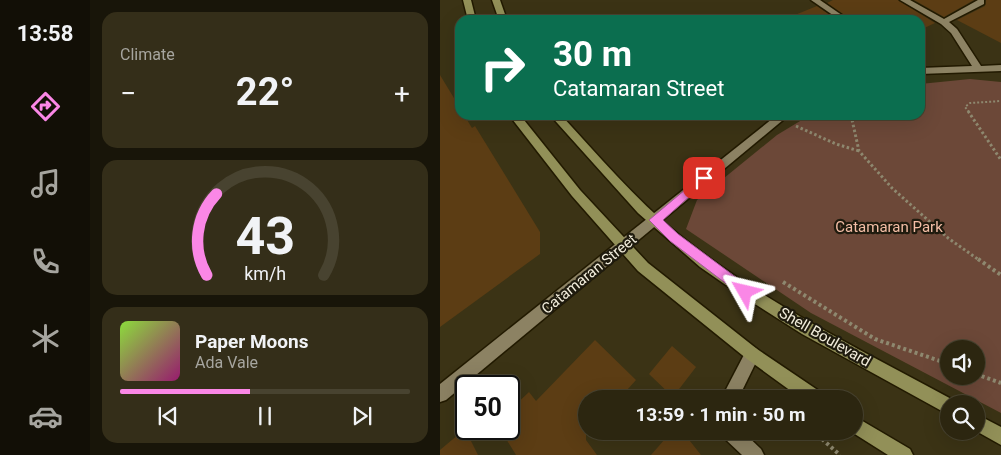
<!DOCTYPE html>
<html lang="en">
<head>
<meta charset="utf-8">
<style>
	:root { --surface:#2c2610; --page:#342e19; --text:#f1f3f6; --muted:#a6a59f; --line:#484330; --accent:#fa87e6 }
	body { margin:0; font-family:Roboto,sans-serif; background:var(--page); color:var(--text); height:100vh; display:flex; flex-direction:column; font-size:19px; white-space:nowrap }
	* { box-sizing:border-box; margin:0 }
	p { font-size:16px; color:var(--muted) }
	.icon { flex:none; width:28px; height:28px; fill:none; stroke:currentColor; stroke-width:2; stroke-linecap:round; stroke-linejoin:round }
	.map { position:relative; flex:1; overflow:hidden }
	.details { display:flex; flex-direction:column; gap:12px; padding:12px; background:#181509; width:350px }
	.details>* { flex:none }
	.guide { position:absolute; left:15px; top:15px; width:470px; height:105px; border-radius:15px; box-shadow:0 5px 20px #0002,0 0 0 1px var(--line); background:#0b6e4f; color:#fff; overflow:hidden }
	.buttons { position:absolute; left:500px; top:340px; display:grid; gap:10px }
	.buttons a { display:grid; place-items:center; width:45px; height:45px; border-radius:50%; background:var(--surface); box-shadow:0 5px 20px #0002,0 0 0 1px var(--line); font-size:25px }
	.speed { position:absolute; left:15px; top:375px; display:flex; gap:10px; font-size:25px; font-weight:700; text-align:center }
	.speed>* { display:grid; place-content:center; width:65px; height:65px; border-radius:50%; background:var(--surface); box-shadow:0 5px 20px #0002,0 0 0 1px var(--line); line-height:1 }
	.speed .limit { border:2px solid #111; border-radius:8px; background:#fff; color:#111 }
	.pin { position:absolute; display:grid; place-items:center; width:42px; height:42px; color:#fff; margin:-21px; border-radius:10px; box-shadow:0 2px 8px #0006 }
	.me { position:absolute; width:55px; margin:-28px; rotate:307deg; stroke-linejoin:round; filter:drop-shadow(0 0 4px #0008) }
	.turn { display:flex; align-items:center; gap:18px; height:105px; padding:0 15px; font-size:22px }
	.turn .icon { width:65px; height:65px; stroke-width:2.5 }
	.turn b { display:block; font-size:35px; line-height:42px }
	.big { font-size:38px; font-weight:700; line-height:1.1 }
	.details .widget { flex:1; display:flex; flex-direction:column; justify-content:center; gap:8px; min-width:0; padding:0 18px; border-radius:15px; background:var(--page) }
	.details .dial { align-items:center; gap:0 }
	.dial svg { height:130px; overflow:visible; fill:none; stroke:var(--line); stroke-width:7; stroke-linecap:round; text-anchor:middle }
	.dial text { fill:var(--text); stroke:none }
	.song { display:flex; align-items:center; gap:15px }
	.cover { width:60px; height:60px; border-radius:8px; background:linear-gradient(135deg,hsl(90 70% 55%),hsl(320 70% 35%)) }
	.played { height:5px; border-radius:2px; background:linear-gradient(90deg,var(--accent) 45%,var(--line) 45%) }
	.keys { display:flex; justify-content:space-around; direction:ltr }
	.heat { display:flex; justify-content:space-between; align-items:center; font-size:28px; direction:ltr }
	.trip { position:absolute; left:138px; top:390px; width:285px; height:50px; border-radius:25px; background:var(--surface); box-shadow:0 5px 20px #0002,0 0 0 1px var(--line); font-weight:700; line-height:50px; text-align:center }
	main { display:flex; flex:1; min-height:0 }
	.menu { display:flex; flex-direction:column; width:90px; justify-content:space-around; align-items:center; background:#120f06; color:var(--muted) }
	.menu .icon { width:35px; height:35px }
	.menu .selected { color:var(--accent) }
	.menu b { font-size:22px; color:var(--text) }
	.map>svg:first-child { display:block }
	.green { fill:#6c4838; fill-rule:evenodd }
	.building { fill:#5c3d14 }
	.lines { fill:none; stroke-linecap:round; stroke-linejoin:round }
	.street-casing { stroke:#221a00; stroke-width:3 }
	.secondary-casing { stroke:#221a00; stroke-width:3 }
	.path-far2 { stroke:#8e886f; stroke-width:2; stroke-dasharray:2 2; stroke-linecap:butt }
	.path-far1 { stroke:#8e886f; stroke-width:3; stroke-dasharray:2.5 2.5; stroke-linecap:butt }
	.path { stroke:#8e886f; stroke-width:4; stroke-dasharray:3 3; stroke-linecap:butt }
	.street { fill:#8c8263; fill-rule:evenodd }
	.secondary { fill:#929058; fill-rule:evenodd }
	.route { fill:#fa87e6; stroke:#a25896 }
	.labels { text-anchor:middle; stroke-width:4.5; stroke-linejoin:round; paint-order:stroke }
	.park-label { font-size:15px; fill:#f4bea6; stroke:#1f1b0e }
	.street-label { font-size:15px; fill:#f1ecdb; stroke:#1f1b0e }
</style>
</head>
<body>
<main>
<nav class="menu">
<b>13:58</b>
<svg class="icon selected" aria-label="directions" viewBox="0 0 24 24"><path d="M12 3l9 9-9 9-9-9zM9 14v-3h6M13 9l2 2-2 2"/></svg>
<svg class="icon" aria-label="music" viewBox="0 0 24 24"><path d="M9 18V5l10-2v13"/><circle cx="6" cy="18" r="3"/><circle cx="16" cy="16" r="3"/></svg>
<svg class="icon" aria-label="phone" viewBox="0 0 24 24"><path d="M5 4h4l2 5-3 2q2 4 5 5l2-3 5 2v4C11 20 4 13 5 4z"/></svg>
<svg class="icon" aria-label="climate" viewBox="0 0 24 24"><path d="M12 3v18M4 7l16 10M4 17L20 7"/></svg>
<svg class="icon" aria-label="car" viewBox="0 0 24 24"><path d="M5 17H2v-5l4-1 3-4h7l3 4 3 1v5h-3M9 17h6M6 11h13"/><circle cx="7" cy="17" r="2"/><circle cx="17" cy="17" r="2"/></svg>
</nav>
<section class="details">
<div class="widget"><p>Climate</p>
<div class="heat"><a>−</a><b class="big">22°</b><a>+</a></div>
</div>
<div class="widget dial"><svg viewBox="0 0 100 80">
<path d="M14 69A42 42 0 1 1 86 69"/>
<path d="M14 69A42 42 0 0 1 20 19" stroke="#fa87e6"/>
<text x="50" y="56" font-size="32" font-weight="700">43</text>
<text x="50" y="72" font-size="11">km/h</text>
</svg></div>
<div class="widget">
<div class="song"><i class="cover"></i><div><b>Paper Moons</b><p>Ada Vale</p></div></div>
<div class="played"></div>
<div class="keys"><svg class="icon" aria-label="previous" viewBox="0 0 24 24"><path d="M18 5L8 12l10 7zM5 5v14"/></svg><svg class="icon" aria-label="pause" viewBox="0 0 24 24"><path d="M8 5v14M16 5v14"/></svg><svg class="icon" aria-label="next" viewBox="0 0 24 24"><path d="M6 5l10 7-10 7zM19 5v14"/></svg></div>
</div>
</section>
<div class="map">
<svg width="561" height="455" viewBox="0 0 561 455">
	<rect width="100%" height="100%" fill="#3b3315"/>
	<!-- green -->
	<path class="green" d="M530,79l31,3v331l-190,-100 -125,-84 11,-29 80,-65 33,-20h110v-31zM509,349h27v27h-27z"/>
	<!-- building -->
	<g class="building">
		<path d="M393,0h65l37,23 -15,7v-10h-69l-24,-17z"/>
		<path d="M474,0h60l-30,17z"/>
		<path d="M546,0h15v43l-44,-23 28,-14z"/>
		<path d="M377,6l20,14h-51l-1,-1z"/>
		<path d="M0,75l20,33v7h4l8,13 3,-2 65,106v22l-100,73z"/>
		<path d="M155,340l41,40 -17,19h-33v41l11,15h-81l-16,-26h9v-18l20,-19 7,9z"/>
		<path d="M232,346l24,21 -23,30 -24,-23z"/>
		<path d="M25,429l13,26h-38v-5z"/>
		<path d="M232,431h10l19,24h-50z"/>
	</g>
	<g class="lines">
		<!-- street casing -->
		<g class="street-casing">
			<g id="street">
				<path d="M371,0h9l29,20h-9z"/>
				<path d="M460,0h10l34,19 34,-19h6v4l-35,18 8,7 24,37 20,-1v6l-81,3v-6l52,-2 -21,-33 -10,-9z"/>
				<path d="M337,115h12l-343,285 -6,2v-18z"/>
				<path d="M312,346l5,3 3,5 -22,45h-17l26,-50z"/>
				<path d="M281,431h21l19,18 3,6h-22l-19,-18z"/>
			</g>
		</g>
		<!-- secondary casing -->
		<g class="secondary-casing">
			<g id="secondary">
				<path d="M23,0h8l5,20h-8z"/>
				<path d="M52,0h8l7,20h-8z"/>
				<path d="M69,115h11l60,75 68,73 109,86 65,44 2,6h-22l-55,-40 -109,-88 -66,-75z"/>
				<path d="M110,115h11c38,41 74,84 117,119 84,68 183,116 277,167l1,3h-7v11l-147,-81 -69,-44 -33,-23 -62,-54z"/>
				<path d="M536,414l25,13v18l-25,-14z"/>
				<path d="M414,416l56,33 3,6h-25l-38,-24h4z"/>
			</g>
		</g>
		<!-- path-far2 -->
		<path class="path-far2" d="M529,112l-4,-5 5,-4 31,-2"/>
		<!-- path-far1 -->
		<g class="path-far1">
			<path d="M528,111l33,49"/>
			<path d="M411,115l8,36 33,37 56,50 31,22"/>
			<path d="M356,126l40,18 23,7"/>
		</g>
		<!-- path -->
		<g class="path">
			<path d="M538,259l23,16"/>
			<path d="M343,282l92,57 74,25"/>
			<path d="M536,374l25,9"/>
			<path d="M382,439l18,16"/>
		</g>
		<!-- street -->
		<use href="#street" class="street"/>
		<!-- secondary -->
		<use href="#secondary" class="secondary"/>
	</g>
	<!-- route -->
	<path class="route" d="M264,174l3,1v6l-44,39 15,14 71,53 2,5 -2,4 -4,2 -75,-57 -21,-21z"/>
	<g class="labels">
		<!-- park labels -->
		<g class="park-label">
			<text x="449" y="232">Catamaran Park</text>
		</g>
		<!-- street labels -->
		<g class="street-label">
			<text transform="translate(149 274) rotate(-39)" y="5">Catamaran Street</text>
			<text transform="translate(385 337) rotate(30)" y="5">Shell Boulevard</text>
		</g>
	</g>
</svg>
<div class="buttons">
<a><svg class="icon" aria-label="sound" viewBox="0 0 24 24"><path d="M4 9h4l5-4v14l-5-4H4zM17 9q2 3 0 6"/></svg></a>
<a><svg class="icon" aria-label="search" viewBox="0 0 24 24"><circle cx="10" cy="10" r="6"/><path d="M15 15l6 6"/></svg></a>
</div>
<div class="speed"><div class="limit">50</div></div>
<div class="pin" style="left:264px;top:178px;background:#d93025"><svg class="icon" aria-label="arrive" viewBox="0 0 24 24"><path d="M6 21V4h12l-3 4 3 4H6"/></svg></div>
<svg class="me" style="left:305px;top:292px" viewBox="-20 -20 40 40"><path d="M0-17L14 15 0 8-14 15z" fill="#fa87e6" stroke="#fff" stroke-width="4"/></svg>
<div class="trip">13:59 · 1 min · 50 m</div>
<div class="guide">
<div class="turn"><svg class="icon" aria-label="right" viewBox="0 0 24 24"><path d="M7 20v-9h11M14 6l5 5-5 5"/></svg><div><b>30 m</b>Catamaran Street</div></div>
</div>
</div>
</main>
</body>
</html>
